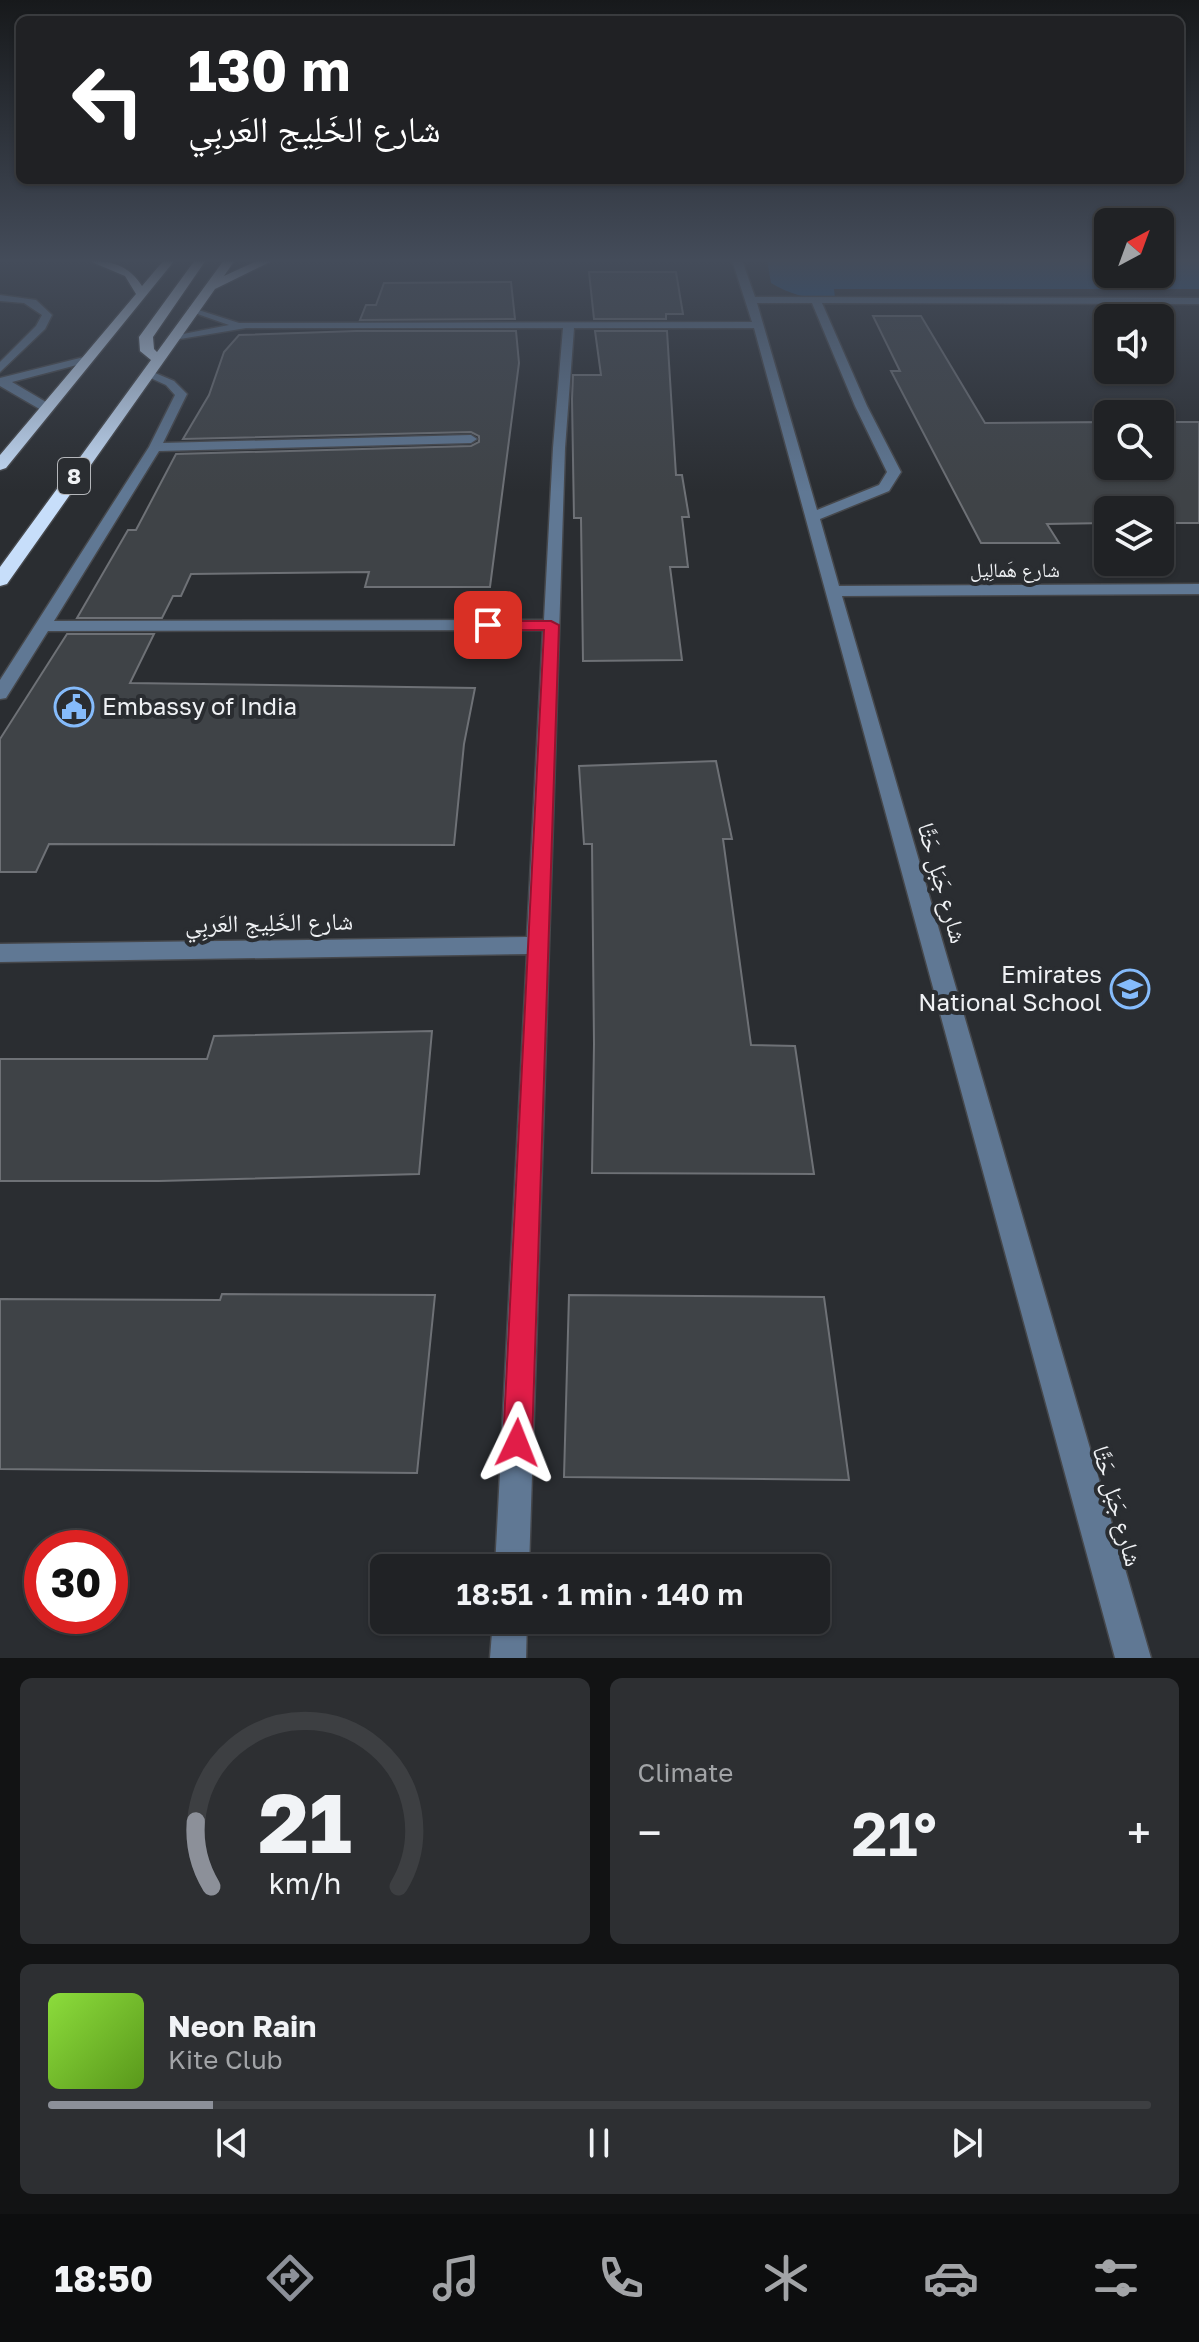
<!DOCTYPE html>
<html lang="en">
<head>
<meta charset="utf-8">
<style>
	:root { --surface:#202225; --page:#2d2f32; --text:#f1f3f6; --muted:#a2a4a7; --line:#3d3f42; --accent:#8c9099 }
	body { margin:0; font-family:"Golos Text","Noto Naskh Arabic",sans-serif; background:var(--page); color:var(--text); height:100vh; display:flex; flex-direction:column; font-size:30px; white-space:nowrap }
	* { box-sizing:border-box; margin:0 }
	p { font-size:26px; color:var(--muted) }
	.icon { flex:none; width:44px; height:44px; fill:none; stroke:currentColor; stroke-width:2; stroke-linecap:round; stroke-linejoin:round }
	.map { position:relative; height:1658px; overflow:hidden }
	.sheet { display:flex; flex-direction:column; gap:20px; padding:20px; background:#121314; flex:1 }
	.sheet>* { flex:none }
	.banner { position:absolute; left:16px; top:16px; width:1168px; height:168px; border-radius:12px; box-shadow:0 2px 6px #0004,0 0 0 2px var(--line); background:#202124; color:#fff; overflow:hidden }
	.needle { width:52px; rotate:41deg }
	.fabs { position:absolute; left:1094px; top:208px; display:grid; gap:16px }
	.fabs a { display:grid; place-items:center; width:80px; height:80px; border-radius:12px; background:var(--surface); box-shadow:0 2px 6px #0004,0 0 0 2px var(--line); font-size:40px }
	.speed { position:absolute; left:24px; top:1530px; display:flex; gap:16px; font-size:40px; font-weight:700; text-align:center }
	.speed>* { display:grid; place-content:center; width:104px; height:104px; border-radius:50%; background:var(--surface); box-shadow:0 2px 6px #0004,0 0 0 2px var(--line); line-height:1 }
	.speed .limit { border:12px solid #d22; background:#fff; color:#111 }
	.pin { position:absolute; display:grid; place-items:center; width:68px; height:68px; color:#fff; margin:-34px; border-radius:16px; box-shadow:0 4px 12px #0006 }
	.me { position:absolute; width:88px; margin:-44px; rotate:2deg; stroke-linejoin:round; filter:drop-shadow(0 0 6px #0008) }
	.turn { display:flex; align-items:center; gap:28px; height:168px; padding:0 40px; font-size:36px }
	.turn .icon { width:104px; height:104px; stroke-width:2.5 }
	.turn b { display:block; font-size:56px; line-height:68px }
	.big { font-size:60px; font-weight:600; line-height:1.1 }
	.sheet .widget { flex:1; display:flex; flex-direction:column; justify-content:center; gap:12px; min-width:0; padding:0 28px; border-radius:12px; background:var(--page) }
	.sheet .dial { align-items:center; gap:0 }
	.dial svg { height:208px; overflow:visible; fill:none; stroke:var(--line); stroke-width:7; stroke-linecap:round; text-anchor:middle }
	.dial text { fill:var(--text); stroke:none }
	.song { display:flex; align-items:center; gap:24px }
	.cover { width:96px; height:96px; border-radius:12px; background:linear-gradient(135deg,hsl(90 70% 55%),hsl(90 70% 35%)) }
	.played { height:8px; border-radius:4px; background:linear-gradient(90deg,var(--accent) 15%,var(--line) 15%) }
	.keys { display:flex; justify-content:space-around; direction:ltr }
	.heat { display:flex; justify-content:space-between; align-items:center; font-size:44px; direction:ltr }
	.sheet .tiles { flex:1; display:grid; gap:20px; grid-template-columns:1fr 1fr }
	.widget:last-child { grid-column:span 2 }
	.trip { position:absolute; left:370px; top:1554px; width:460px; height:80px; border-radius:12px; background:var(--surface); box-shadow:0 2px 6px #0004,0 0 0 2px var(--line); font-weight:600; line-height:80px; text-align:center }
	.menu { display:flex; height:128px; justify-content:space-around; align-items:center; background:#0d0e0f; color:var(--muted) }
	.menu .icon { width:56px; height:56px }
	.menu .selected { color:var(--accent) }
	.menu b { font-size:36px; color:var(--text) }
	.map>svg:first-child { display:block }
	.forest { fill:#1a538f }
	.building { fill:#3f4347; stroke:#6e7176; stroke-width:2 }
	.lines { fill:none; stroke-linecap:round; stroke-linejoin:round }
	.minor-casing { stroke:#46484c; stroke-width:3 }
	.highway-casing { stroke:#46484c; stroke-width:3 }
	.minor { fill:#607894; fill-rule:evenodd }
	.highway { fill:#c7defa; fill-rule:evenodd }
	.route { fill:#e11d48; stroke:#92132f; stroke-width:2 }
	.labels { text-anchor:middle; stroke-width:8; stroke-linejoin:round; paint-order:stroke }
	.far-street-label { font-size:20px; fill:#eff1f4; stroke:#2a2d31 }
	.shield { fill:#2a2d31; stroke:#b4b6ba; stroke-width:2 }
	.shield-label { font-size:22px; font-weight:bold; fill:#eff1f4 }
	.poi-label { font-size:24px; fill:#eff1f4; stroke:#2a2d31; text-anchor:start }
	.street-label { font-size:24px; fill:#eff1f4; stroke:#2a2d31 }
</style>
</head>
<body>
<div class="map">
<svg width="1199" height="1658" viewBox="0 0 1199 1658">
	<rect width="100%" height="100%" fill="#2a2d31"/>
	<!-- forest -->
	<path class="forest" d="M767,260h341v14h52v-14h39v29h-365l1,9c-26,1 -42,-2 -64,-15z"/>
	<!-- building -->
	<g class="building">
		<path d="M589,272h87l7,42h-17v5h-72z"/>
		<path d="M511,282l4,37 -155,1 6,-15h10l8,-22z"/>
		<path d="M873,316h48l64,107 123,-1v44h52v-44h39v101h-39v-13h-52v13l-61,1 12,19h-78l-90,-172h9z"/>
		<path d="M356,331h160l3,32 -29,224h-125l4,-15 -178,2 -10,22h-8l-11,22h-85l51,-88h8l40,-76 295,-8 8,-4v-6l-8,-4 -288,7 26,-44 15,-43 15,-17z"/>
		<path d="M595,331h72l9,144h6l7,42h-7l6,50h-18l12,93 -99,1 -2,-143h-7l-2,-119 1,-24h28z"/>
		<path d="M67,634h87l-24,49 345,5 -11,56 -10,101 -405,-1 -13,28h-36v-133z"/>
		<path d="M716,761l16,78h-9l28,206 44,1 19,128 -222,-1 2,-129 -2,-200h-8l-5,-78z"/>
		<path d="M432,1031l-13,143 -260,7h-159v-122h207l7,-23z"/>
		<path d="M222,1294l213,1 -18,178 -417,-4v-170l220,1z"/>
		<path d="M569,1295l255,2 25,183 -285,-3z"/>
	</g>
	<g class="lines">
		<!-- minor casing -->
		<g class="minor-casing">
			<g id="minor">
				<path d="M732,260h10l13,37 444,1v6l-377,-1 45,103 34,66 -12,19 -69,28 19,67 360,-2v10l-357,2 309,1062h-36l-361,-1330h-180l-9,120 -36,1120h-34l32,-614 -527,8v-18l527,-7 16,-307 -495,1 -42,67 -6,1v-19l149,-233 26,-52 -9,-10 -22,-10 -2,-2 6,-3 26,11 13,13 -24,49 308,-8 6,4 -6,4 -312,8 -105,170 490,-1 9,-172 10,-120h-317l-78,13v-4l61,-12 -40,-14v-4l50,16 513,-1zM757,303h55l43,103 32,66 -8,13 -62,25z"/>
				<path d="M0,295l36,5 16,15 -7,14 -45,43v-10l36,-36 6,-11 -18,-12 -24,-2z"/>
				<path d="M88,356l6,3 -2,2 -80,21 39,23v6h-8l-43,-25v-8z"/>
				<path d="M493,1620h34l-1,38h-36z"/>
			</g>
		</g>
		<!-- highway casing -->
		<g class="highway-casing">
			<g id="highway">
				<path d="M87,260c23,0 43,6 55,26l22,-26h11l-169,208 -6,2v-15l136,-161 -11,-18z"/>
				<path d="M195,260h11l-53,77 1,12 3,3 67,-92h11l-11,16 35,-16h15l-59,29 -208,295 -7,2v-19l151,-207 -11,-9 -1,-14z"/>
			</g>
		</g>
		<!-- minor -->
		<use href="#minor" class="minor"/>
		<!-- highway -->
		<use href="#highway" class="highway"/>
	</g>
	<!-- sky -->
	<linearGradient id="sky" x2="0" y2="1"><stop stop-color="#17191b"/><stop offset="0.53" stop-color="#444c5a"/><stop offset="1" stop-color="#444c5a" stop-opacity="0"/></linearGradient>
	<rect width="1199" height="492" fill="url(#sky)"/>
	<!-- route -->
	<path class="route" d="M551,621l8,4 -27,818 -4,11 -11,4 -10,-4 -4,-11 41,-813h-56l-7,-5 7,-4z"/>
	<!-- icons -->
	<defs>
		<g id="civic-ring" transform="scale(2)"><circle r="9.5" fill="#2a2d31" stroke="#85bbfb" stroke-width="1.5"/><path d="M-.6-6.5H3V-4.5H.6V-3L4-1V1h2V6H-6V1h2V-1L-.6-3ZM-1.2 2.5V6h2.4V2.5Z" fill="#85bbfb"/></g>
		<g id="school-ring" transform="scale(2)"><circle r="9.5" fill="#2a2d31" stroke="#85bbfb" stroke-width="1.5"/><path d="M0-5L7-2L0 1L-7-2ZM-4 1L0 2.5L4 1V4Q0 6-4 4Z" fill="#85bbfb"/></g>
	</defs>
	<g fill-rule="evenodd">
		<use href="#civic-ring" x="74" y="707"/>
		<use href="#school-ring" x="1130" y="989"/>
	</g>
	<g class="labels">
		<!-- far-street labels -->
		<g class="far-street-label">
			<text x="1015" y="577">شارع هَمالِيل</text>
		</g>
		<!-- shield labels -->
		<rect class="shield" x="58" y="458" width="32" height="36" rx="6"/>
		<g class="shield-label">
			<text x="74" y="484">8</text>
		</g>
		<!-- poi labels -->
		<g class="poi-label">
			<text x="102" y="715">Embassy of India</text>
			<text x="1102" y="983" text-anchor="end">Emirates<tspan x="1102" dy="28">National School</tspan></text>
		</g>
		<!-- street labels -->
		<g class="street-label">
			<text transform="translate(942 883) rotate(74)" y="8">شارع جَبَل حَتَّا</text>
			<text transform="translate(269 923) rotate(-1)" y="8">شارع الخَلِيج العَربِي</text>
			<text transform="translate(1117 1506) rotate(74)" y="8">شارع جَبَل حَتَّا</text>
		</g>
	</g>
</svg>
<div class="fabs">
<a><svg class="needle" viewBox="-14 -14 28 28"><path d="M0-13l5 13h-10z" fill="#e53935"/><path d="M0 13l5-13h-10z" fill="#a2a4a7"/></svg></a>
<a><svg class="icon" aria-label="sound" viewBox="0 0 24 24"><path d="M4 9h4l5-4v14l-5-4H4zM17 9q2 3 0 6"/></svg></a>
<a><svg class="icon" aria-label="search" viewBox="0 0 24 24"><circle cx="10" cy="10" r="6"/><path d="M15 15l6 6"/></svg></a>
<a><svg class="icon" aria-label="layers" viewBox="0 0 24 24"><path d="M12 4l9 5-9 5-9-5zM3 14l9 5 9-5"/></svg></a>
</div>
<div class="speed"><div class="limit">30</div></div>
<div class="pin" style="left:488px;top:625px;background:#d93025"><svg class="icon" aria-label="arrive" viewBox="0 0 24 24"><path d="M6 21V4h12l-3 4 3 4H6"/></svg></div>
<svg class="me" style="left:517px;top:1443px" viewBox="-20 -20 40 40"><path d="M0-17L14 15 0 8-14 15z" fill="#e11d48" stroke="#fff" stroke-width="4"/></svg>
<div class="trip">18:51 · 1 min · 140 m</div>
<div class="banner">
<div class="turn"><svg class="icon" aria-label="left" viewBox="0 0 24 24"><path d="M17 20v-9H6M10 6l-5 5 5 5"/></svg><div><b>130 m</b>شارع الخَلِيج العَربِي</div></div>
</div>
</div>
<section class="sheet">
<div class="tiles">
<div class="widget dial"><svg viewBox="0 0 100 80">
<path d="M14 69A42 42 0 1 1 86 69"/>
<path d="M14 69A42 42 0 0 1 8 44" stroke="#8c9099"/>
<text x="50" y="56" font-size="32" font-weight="700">21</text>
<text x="50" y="72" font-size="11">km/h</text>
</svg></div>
<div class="widget"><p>Climate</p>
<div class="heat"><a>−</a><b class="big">21°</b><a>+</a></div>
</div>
<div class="widget">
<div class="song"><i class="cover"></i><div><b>Neon Rain</b><p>Kite Club</p></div></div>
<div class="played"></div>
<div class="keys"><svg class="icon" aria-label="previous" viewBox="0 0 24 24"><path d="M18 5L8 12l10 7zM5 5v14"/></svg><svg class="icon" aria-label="pause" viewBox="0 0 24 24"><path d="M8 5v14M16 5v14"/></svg><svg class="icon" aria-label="next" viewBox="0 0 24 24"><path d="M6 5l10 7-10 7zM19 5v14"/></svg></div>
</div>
</div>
</section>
<nav class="menu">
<b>18:50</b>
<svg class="icon selected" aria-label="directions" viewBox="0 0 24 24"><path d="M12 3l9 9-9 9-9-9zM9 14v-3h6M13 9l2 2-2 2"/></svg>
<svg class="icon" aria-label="music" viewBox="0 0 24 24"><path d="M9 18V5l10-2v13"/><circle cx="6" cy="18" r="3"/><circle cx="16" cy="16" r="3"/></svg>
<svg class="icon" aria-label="phone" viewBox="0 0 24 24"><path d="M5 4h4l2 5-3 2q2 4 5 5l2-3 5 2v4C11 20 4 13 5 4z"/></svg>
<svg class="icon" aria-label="climate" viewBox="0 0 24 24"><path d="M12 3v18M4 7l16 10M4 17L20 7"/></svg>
<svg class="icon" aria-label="car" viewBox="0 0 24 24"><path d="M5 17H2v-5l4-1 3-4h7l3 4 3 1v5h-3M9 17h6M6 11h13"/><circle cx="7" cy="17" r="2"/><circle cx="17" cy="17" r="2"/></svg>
<svg class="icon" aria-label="filters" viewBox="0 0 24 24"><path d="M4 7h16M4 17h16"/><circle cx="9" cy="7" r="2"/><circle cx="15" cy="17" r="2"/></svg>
</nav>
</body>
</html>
